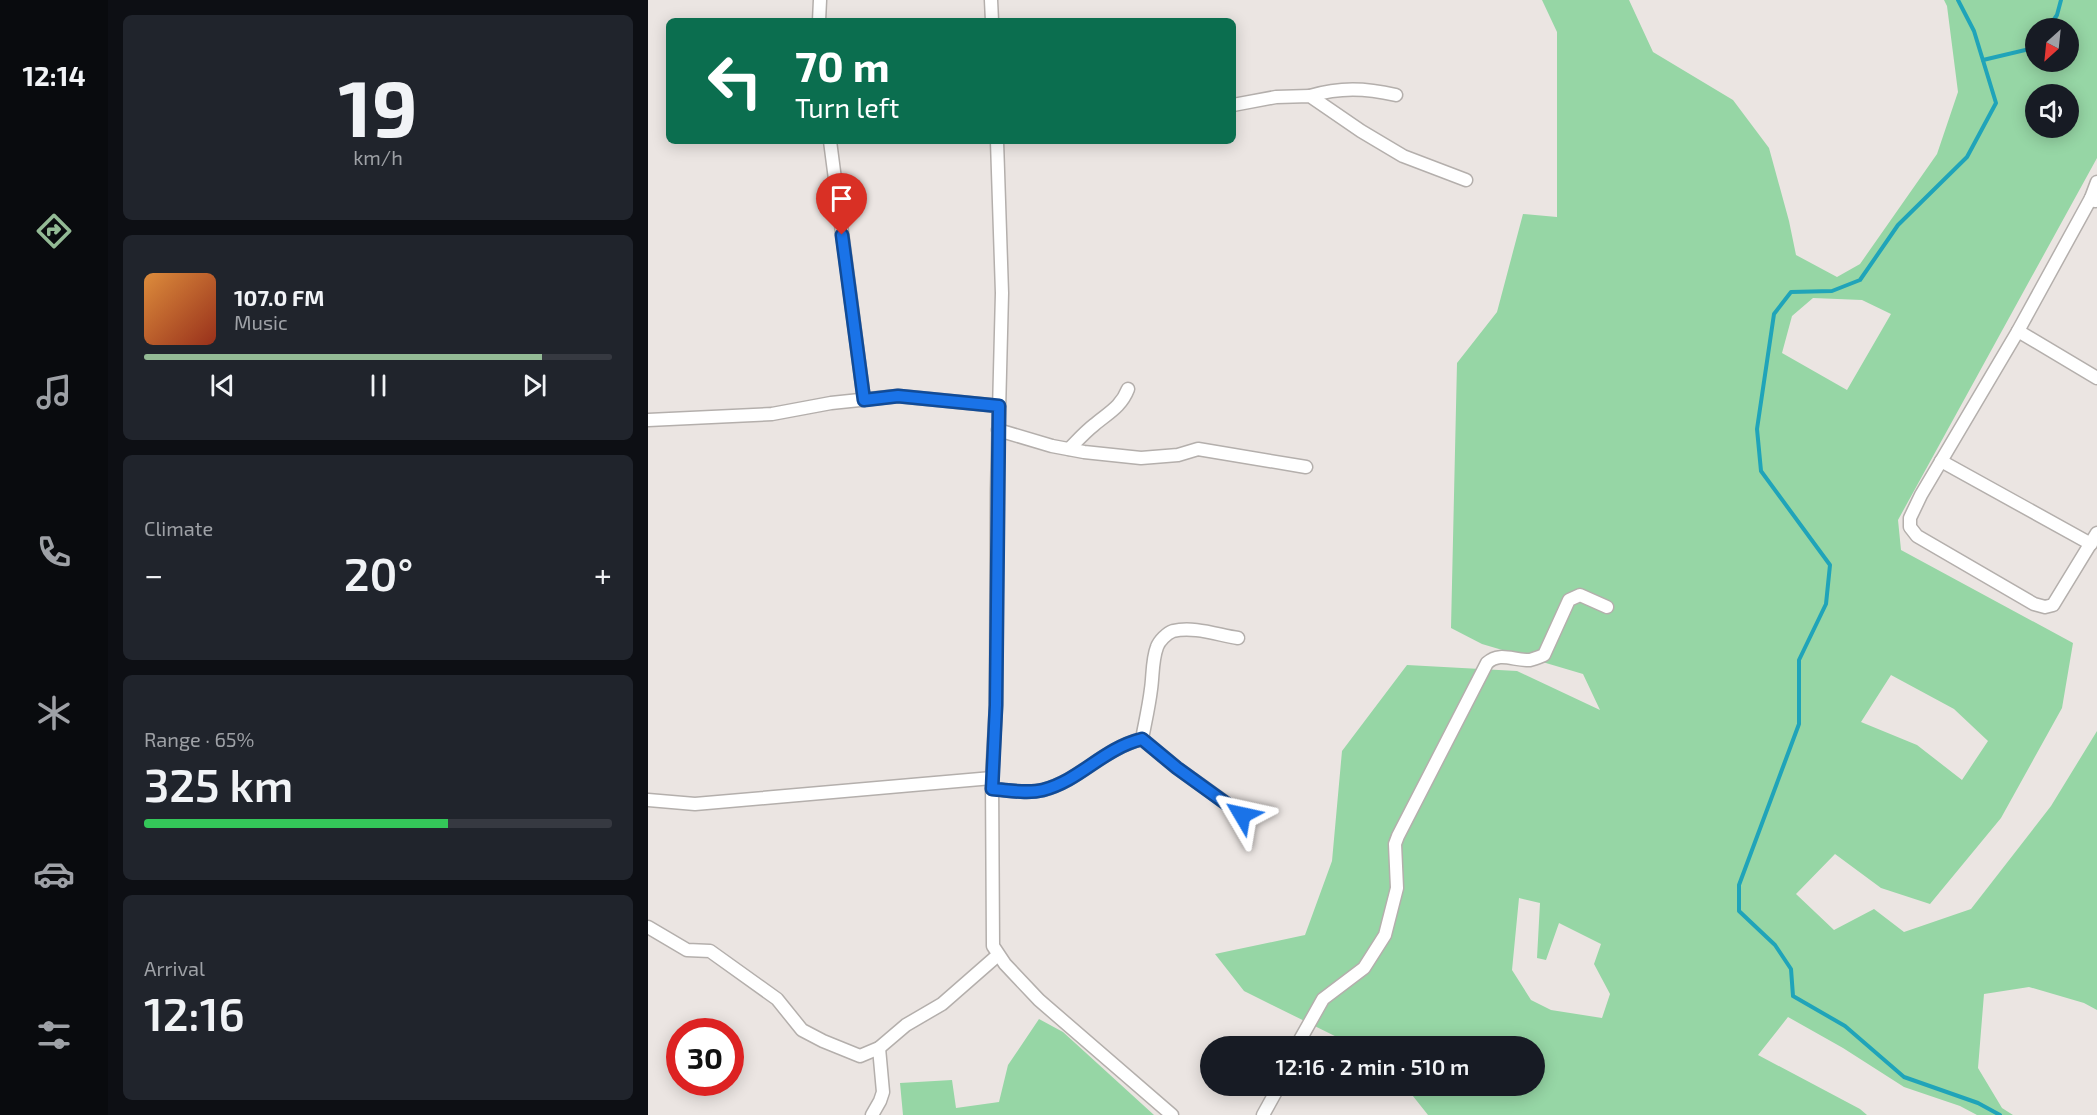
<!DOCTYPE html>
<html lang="en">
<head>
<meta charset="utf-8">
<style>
	:root { --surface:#171b24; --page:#20242c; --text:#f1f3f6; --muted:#9ea1a6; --line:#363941; --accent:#93ba95 }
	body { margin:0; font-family:"Exo 2",sans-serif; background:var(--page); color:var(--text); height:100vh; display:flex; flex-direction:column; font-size:22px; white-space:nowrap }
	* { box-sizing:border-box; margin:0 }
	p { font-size:20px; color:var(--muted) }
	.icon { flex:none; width:33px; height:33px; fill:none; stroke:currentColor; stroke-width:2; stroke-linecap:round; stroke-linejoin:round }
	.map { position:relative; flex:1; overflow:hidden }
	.side { display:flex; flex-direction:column; gap:15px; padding:15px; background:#0d0f14; width:540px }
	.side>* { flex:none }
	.guide { position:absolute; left:18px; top:18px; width:570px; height:126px; border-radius:9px; box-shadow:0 3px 15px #0003; background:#0b6e4f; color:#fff; overflow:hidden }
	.needle { width:39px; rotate:207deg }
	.fabs { position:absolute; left:1377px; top:18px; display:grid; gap:12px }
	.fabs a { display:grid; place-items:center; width:54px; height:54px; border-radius:50%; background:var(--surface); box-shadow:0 3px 15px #0003; font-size:30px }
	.speed { position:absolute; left:18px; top:1018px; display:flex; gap:12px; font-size:30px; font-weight:700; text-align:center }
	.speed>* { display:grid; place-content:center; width:78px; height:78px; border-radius:50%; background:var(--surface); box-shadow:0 3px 15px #0003; line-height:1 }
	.speed .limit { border:9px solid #d22; background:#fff; color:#111 }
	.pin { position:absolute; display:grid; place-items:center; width:51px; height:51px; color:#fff; margin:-62px -26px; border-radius:50% 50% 50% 0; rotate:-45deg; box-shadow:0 0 6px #0007 }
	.pin .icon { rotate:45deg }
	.me { position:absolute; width:66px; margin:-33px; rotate:306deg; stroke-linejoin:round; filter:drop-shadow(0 0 4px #0008) }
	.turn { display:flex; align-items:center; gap:21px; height:126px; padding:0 30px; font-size:27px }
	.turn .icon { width:78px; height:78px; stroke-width:2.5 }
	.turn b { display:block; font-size:42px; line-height:51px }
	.big { font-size:45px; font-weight:600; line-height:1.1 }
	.side .tile { flex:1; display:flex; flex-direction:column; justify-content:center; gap:9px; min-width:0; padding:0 21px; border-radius:9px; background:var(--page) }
	.side .dial { align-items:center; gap:0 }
	.dial b { font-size:78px; line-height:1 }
	.song { display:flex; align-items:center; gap:18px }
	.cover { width:72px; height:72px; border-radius:9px; background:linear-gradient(135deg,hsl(30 70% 55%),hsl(10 70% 35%)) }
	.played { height:6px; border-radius:3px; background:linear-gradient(90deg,var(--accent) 85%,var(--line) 85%) }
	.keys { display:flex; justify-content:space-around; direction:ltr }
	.heat { display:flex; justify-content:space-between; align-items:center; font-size:33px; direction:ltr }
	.charge { height:9px; border-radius:4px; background:linear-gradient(90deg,#34c759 65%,var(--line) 0) }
	.trip { position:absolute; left:552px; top:1036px; width:345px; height:60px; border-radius:30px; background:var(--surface); box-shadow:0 3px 15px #0003; font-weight:600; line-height:60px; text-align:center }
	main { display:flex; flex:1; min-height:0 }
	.tabs { display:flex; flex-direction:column; width:108px; justify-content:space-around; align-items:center; background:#090b0e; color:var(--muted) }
	.tabs .icon { width:42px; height:42px }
	.tabs .active { color:var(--accent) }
	.tabs b { font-size:27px; color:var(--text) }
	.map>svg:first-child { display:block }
	.green { fill:#96d6a5; fill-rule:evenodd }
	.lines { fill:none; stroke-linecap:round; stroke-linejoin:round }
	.stream { stroke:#20a4b9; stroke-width:4 }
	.minor-casing { stroke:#b4afac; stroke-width:15 }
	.minor { stroke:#fff; stroke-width:12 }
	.route-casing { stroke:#114b97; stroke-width:15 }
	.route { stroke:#1a73e8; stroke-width:10 }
</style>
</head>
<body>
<main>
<nav class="tabs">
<b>12:14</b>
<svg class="icon active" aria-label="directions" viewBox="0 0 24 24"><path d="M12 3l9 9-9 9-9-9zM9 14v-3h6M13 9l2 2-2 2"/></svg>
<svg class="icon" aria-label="music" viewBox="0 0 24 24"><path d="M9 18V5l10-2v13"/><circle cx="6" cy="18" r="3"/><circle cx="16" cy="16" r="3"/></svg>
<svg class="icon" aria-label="phone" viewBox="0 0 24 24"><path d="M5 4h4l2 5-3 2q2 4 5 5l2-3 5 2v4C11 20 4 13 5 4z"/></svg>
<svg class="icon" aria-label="climate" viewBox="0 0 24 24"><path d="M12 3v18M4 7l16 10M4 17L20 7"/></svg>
<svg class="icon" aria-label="car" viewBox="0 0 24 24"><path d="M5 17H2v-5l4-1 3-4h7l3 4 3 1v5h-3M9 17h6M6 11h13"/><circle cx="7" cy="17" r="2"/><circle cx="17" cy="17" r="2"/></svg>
<svg class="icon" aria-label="filters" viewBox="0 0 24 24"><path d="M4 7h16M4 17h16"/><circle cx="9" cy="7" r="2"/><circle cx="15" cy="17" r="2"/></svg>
</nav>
<section class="side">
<div class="tile dial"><b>19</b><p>km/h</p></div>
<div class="tile">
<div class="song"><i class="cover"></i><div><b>107.0 FM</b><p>Music</p></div></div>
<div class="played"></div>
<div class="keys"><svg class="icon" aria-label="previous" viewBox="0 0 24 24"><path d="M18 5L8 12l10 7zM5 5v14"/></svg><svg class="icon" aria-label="pause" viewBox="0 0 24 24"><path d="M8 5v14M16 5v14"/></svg><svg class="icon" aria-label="next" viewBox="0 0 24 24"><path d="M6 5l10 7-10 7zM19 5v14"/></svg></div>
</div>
<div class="tile"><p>Climate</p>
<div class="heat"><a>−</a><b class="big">20°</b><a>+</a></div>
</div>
<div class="tile"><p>Range · 65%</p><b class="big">325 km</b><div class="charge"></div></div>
<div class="tile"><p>Arrival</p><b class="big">12:16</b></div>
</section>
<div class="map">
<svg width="1449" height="1115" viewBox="0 0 1449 1115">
	<rect width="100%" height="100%" fill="#ebe5e2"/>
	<!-- green -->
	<g class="green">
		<path d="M894,0h87l24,52 80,48 36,48 20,73 7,34 41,22 23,-13 77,-110 21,-62 -11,-86 -3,-6h153v158l-199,362 3,30 172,93 -11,65 -61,110 -71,86 -49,-16 -46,-34 -39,40 38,36 40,-21 30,23 67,-23 80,-103 46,-75v279l-13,-7 -55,-16 -45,7 -6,74 24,40 11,7h-36l-17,-9 -56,-19 -61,-39 -55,-31 -30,38 102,54 7,6h-439l-23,-29h129v-39h-177l-113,-56 -29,-37 90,-19 27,-74 10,-110 65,-86 110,6 83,39 -17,-36 -101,-30 -31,-16 6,-265 40,-51 26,-98 34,3v-185zM1388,28h32v34h-32zM1388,94h32v34h-32zM1165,298l49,2 29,14 -44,76 -65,-37 10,-37zM1243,675l63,34 34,32 -26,39 -45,-35 -56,-23zM871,898l21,5 -3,55 9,2 13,-37 42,21 -7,20 16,30 -8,24 -51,-8 -20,-10 -19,-30z"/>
		<path d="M391,1019l24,13 91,83h-251l-3,-32 52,-3 4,28 43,-6 9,-37z"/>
	</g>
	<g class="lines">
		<!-- stream -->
		<g class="stream">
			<path d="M1310,0l16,31 22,72 -29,54 -69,68 -38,55 -28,11 -41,1 -17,22 -17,115 4,42 69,94 -4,39 -27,56v64l-60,161v26l36,34 16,24 2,27 52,30 59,51 74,26 22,12"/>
			<path d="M1400,28l9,-13 4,-15"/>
			<path d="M1335,60l51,-12 2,-2"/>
		</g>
		<!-- minor casing -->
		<g class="minor-casing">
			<g id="minor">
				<path d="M343,0l1,21"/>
				<path d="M171,21l1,-21"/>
				<path d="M662,96c30,-9 55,-8 86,-1"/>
				<path d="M585,105l43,-8 34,-1 51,35 42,25 63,24"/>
				<path d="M182,141l34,259"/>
				<path d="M349,141l5,152 -5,197 -1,215 -4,73 1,168 12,18 34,36 133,115"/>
				<path d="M1443,198l-73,133 -97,164 -11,23v9l7,9 117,68 11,3 8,-2 44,-72"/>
				<path d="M1447,201l-4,-3 6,-16"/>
				<path d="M1370,331l79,47"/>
				<path d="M0,420l124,-6 59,-11 67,-7 101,10"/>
				<path d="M350,430l54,16 32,6 57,6 37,-3 20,-6 108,18"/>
				<path d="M421,449c8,-8 16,-17 25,-24 14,-12 27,-18 34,-36"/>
				<path d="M1293,461l150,83"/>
				<path d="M494,739c3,-16 7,-33 9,-50 2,-13 1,-29 6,-42 2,-6 10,-14 16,-16 21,-5 45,4 65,7"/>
				<path d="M344,789c16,1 35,5 51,1 38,-10 59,-41 99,-51l35,29 66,47"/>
				<path d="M0,800l47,4 297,-26"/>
				<path d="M0,927l39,23 23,1 67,48 25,31 21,11 37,15 19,-8 27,-23 36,-21 56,-49"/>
				<path d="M648,1047l27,-48 41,-31 21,-33 12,-47 -2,-44 3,-8 89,-173c13,-12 27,-2 43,-3 4,-1 9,-3 14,-5l25,-55 11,-5 27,12"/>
				<path d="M224,1115l8,-14 3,-9 -4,-44"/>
				<path d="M615,1115l16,-29"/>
			</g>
		</g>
		<!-- minor -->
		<use href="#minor" class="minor"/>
	</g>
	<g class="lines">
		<!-- route casing -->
		<g class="route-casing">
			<path id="route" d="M194,235l22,165 34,-4 101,10 -3,299 -4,84c16,1 35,5 51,1 38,-10 59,-41 99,-51l35,29 65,47"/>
		</g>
		<!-- route -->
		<use href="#route" class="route"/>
	</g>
</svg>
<div class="fabs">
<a><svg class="needle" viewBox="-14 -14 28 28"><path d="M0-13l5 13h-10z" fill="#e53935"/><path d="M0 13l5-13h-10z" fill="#9ea1a6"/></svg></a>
<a><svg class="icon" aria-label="sound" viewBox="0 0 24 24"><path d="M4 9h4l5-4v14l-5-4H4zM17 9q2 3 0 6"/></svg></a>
</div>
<div class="speed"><div class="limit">30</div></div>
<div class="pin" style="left:194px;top:235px;background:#d93025"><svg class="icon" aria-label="arrive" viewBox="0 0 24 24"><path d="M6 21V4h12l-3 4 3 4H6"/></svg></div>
<svg class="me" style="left:594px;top:815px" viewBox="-20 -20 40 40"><path d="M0-17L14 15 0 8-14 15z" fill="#1a73e8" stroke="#fff" stroke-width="4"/></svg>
<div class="trip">12:16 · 2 min · 510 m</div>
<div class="guide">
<div class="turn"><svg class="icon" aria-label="left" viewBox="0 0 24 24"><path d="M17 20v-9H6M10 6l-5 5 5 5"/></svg><div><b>70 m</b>Turn left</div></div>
</div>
</div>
</main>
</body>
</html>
